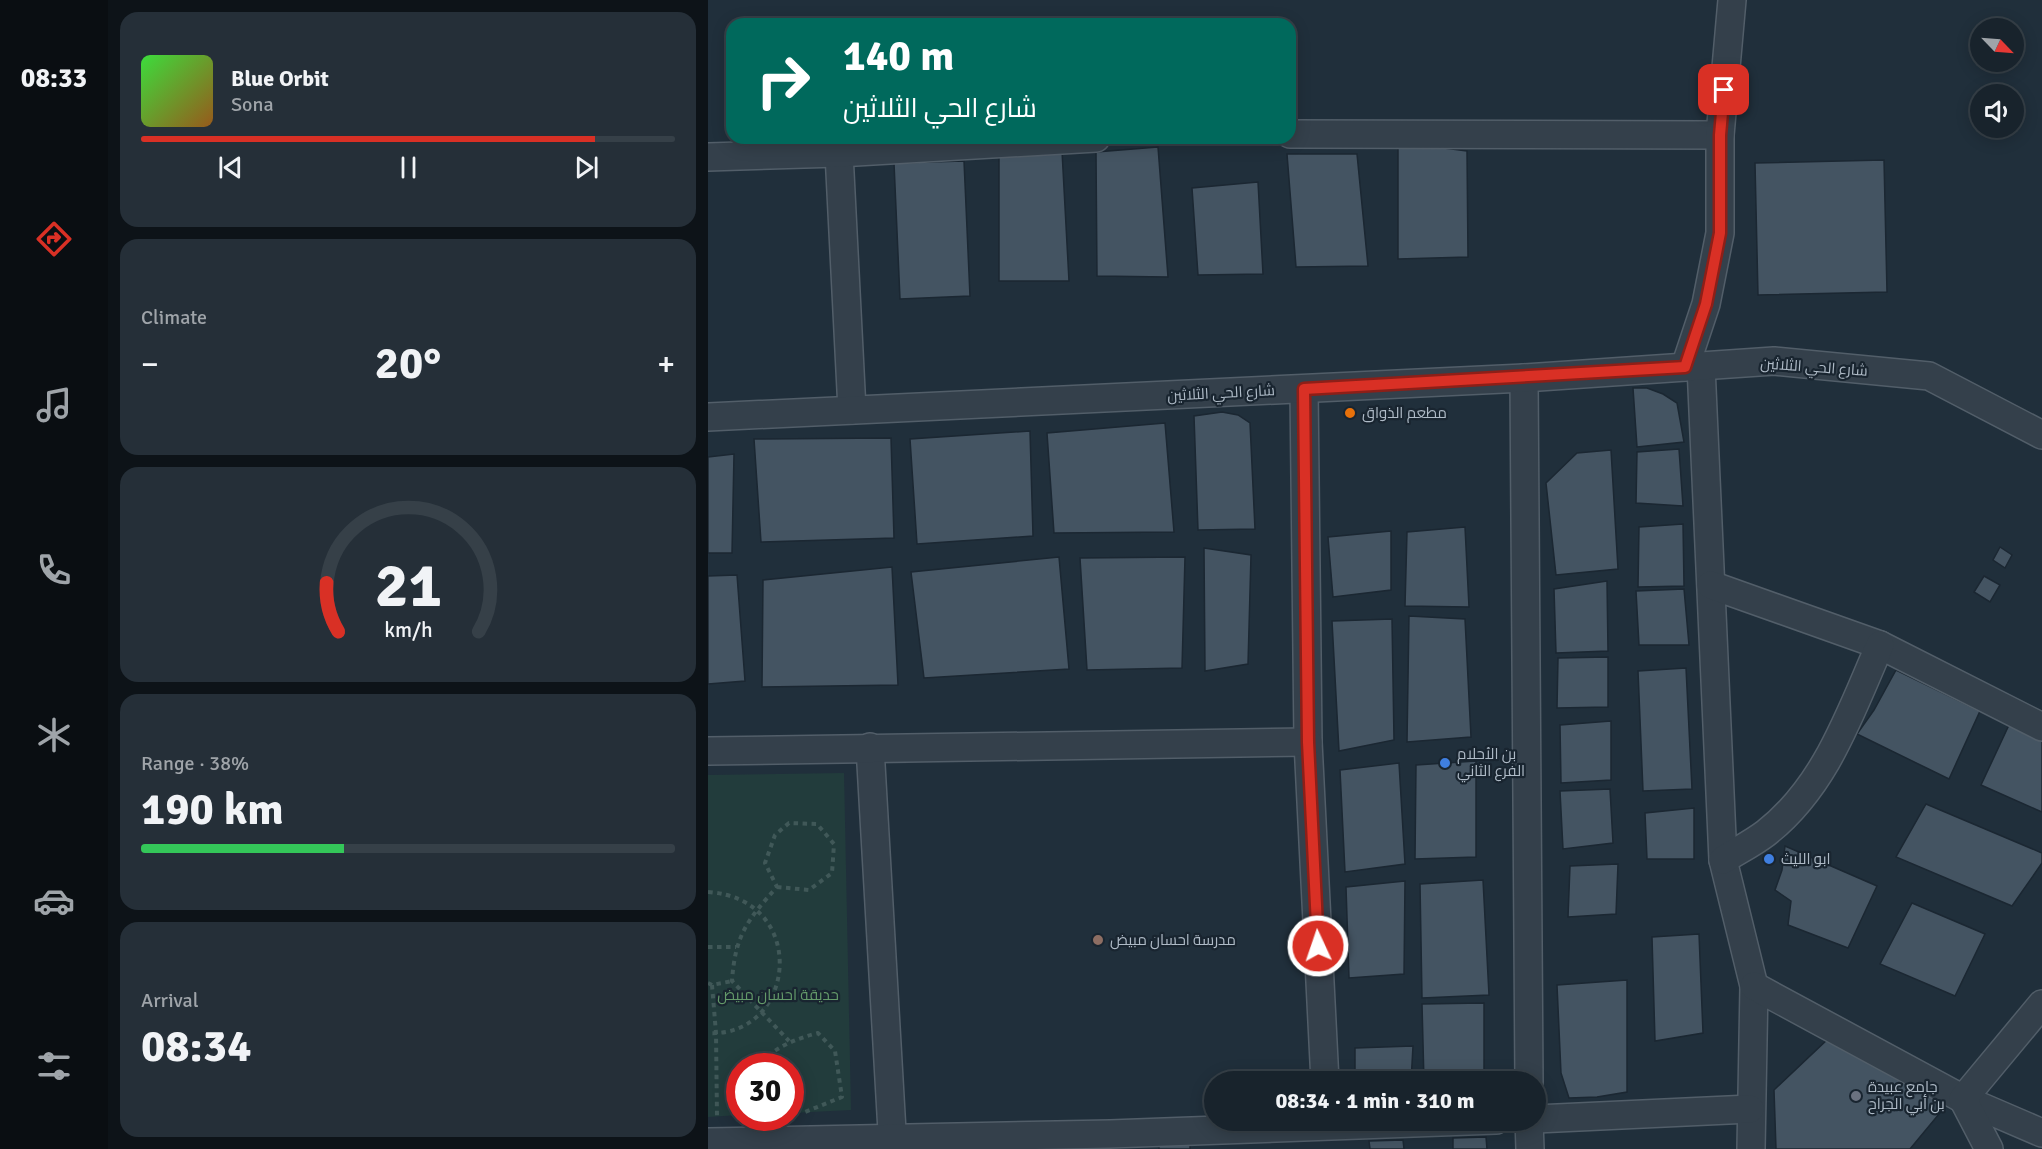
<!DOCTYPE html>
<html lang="en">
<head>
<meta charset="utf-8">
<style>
	:root { --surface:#18232c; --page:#252f38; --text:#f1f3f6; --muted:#9fa4a9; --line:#364048; --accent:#d93025 }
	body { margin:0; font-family:Signika,Cairo,sans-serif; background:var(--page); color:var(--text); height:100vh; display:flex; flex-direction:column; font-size:22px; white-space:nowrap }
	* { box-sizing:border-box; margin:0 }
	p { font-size:20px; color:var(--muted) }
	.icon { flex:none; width:33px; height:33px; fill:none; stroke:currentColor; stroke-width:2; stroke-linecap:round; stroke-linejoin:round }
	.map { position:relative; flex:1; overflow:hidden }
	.side { display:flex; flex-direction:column; gap:12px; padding:12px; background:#0d1318; width:600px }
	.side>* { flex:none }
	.guide { position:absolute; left:18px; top:18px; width:570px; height:126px; border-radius:18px; box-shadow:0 3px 15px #0003,0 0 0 2px var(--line); background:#00695c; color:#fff; overflow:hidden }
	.needle { width:39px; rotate:115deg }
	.controls { position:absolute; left:1262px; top:18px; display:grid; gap:12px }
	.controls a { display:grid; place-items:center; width:54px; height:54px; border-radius:50%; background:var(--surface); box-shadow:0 3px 15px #0003,0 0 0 2px var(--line); font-size:30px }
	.speed { position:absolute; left:18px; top:1053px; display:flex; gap:12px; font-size:30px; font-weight:700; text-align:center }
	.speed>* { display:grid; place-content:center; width:78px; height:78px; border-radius:50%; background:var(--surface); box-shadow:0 3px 15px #0003,0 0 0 2px var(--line); line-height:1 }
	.speed .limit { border:9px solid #d22; background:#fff; color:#111 }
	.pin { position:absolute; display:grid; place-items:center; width:51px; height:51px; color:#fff; margin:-26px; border-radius:12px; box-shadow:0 3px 9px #0006 }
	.me { position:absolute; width:66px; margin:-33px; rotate:357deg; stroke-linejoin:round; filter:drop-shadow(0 0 4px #0008) }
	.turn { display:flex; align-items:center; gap:21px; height:126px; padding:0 18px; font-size:27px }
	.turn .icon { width:78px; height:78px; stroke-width:2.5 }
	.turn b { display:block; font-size:42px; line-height:51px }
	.big { font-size:45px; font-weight:800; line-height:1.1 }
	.side .tile { flex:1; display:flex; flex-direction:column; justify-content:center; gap:9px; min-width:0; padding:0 21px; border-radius:18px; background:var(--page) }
	.side .dial { align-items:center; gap:0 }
	.dial svg { height:156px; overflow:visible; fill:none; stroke:var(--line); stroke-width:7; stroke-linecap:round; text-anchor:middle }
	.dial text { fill:var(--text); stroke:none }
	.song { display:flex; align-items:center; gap:18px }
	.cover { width:72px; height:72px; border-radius:9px; background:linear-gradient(135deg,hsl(120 70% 55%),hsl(30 70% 35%)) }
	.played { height:6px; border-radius:3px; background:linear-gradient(90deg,var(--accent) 85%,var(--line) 85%) }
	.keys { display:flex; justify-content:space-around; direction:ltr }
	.heat { display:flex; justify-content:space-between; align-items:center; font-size:33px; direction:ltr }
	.charge { height:9px; border-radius:4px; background:linear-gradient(90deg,#34c759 38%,var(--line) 0) }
	.trip { position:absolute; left:496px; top:1071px; width:342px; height:60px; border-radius:30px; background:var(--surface); box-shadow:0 3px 15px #0003,0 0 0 2px var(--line); font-weight:800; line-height:60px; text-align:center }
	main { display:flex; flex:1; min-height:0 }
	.tabs { display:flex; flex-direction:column; width:108px; justify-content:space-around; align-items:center; background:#0a0e12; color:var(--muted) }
	.tabs .icon { width:42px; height:42px }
	.tabs .selected { color:var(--accent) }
	.tabs b { font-size:27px; color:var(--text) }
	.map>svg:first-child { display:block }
	.green { fill:#223c3c }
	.building { fill:#445462; stroke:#1b2732; stroke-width:1.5 }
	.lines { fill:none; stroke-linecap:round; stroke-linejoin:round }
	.minor-casing { stroke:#525e69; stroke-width:30 }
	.path { stroke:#405858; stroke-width:4; stroke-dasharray:4.5 4.5; stroke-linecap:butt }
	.minor { stroke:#34404b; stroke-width:27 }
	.route-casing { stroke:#8d1f18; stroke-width:15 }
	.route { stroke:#d93025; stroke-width:10 }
	.food-dot { fill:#e8710a; stroke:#192530; stroke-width:2 }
	.shop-dot { fill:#3f7fe0; stroke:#192530; stroke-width:2 }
	.education-dot { fill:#8d6e63; stroke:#192530; stroke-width:2 }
	.worship-dot { fill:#6b7280; stroke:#192530; stroke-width:2 }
	.labels { text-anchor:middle; stroke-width:4.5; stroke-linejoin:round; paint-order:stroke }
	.street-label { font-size:15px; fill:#afbbc7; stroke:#192530 }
	.poi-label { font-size:15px; fill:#afbbc7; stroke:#192530; text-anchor:start }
	.park-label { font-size:15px; fill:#649a6a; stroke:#192530 }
</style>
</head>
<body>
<main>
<nav class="tabs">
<b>08:33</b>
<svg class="icon selected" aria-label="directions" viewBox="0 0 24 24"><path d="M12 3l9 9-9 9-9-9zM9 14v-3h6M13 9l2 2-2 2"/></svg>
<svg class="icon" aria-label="music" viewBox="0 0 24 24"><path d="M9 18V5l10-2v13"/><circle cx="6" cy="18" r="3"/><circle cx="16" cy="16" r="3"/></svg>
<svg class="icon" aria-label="phone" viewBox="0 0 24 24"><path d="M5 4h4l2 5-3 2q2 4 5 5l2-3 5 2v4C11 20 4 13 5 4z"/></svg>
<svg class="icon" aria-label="climate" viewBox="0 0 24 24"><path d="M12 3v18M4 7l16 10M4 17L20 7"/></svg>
<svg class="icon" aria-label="car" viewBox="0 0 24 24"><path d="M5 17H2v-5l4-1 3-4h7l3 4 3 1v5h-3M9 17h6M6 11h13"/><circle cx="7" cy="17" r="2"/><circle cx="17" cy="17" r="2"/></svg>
<svg class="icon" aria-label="filters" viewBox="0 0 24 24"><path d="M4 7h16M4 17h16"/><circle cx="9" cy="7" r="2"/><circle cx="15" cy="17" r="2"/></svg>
</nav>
<section class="side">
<div class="tile">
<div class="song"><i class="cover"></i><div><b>Blue Orbit</b><p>Sona</p></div></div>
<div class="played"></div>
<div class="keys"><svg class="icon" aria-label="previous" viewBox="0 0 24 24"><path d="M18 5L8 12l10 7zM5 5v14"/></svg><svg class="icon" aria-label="pause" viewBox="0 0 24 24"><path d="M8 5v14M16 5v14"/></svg><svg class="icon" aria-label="next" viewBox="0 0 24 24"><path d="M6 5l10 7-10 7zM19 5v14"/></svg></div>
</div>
<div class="tile"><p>Climate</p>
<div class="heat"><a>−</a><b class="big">20°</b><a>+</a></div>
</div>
<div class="tile dial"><svg viewBox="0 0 100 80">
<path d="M14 69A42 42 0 1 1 86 69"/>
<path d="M14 69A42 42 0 0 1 8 44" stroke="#d93025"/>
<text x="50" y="56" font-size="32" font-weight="700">21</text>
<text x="50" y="72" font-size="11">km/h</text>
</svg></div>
<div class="tile"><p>Range · 38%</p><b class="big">190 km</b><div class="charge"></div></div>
<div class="tile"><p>Arrival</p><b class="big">08:34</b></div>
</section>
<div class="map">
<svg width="1334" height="1149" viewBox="0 0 1334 1149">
	<rect width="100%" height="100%" fill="#202f3b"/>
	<!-- green -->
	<path class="green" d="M136,773l7,337 -60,3 -1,-47h-50l-1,49 -31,2v-342z"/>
	<!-- building -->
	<g class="building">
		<path d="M690,142l69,9 1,106 -70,2z"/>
		<path d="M450,147l10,130 -71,-1 -1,-124z"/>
		<path d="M354,151l7,130h-70v-124z"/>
		<path d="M579,154h70l11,112 -72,1z"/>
		<path d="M1176,160l3,132 -129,3 -3,-132z"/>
		<path d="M256,161l6,135 -70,3 -6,-136z"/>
		<path d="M550,182l5,92 -65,1 -6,-87z"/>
		<path d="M925,388h14l16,6 14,9 7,39 -47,5z"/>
		<path d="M514,412l16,3 12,8 5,106 -57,1 -4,-114z"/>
		<path d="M457,423l9,109 -120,1 -7,-100z"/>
		<path d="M322,431l3,105 -116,8 -7,-105z"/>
		<path d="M183,438l3,100 -133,4 -7,-103z"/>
		<path d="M971,449l4,57 -47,-3 1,-51z"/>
		<path d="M903,450l7,119 -62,6 -10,-92 31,-30z"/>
		<path d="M26,454l-2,99h-24v-96z"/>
		<path d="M975,524l1,62 -46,1 1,-60z"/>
		<path d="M757,527l4,80 -64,-1 2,-74z"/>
		<path d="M683,531v59l-58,7 -5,-60z"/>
		<path d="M1292,547l12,8 -7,13 -12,-8z"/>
		<path d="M496,548l47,7 -3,109 -43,7z"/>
		<path d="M351,557l10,112 -145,9 -13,-106z"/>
		<path d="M477,557l-3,111 -95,2 -7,-112z"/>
		<path d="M184,567l6,118 -136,2 1,-107z"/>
		<path d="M29,575l8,106 -37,3v-108z"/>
		<path d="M1276,576l16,9 -10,17 -16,-10z"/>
		<path d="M899,581l1,70 -52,2 -2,-64z"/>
		<path d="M976,589l5,56h-50l-3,-54z"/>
		<path d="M701,616l56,3 6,118 -64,5z"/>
		<path d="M684,619l2,121 -55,11 -7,-130z"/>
		<path d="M900,657v50l-51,1 1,-50z"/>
		<path d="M978,668l6,121 -49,2 -5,-120z"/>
		<path d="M1188,670l84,41 -31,68 -92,-45 17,-24z"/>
		<path d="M903,721v59l-50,3 -1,-58z"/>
		<path d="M1301,725l33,16v71l-61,-27z"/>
		<path d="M768,761v96l-61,2 1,-94z"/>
		<path d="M691,763l6,101 -60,8 -5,-102z"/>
		<path d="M902,789l3,54 -50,6 -3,-58z"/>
		<path d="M1218,804l116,49v10l-30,43 -116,-49z"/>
		<path d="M986,808v51h-47l-2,-46z"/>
		<path d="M1077,846l92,40 -29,62 -60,-23 3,-24 -16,-11 7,-20z"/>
		<path d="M910,864l-2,50 -48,3 2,-51z"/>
		<path d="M775,880l6,115 -67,3 -2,-114z"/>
		<path d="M697,881l-1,93 -55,4 -3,-91z"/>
		<path d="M1204,903l73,31 -30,62 -75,-32z"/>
		<path d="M991,934l4,99 -48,8 -3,-104z"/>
		<path d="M919,980v112l-30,5 -28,1 -8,-25 -4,-88z"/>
		<path d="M776,1003v79h-60l-2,-78z"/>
		<path d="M1120,1039l121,63 -39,47h-134l-2,-59z"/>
		<path d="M705,1046l-2,36h-56v-34z"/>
		<path d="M778,1137l1,12h-34v-11z"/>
		<path d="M695,1140l1,9h-34l-1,-8z"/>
		<rect x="451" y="1145" width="31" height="4"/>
	</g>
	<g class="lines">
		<!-- minor casing -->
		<g class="minor-casing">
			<g id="minor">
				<path d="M582,134l430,1"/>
				<path d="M131,153l13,257"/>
				<path d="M0,157l131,-4 257,-15"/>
				<path d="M993,366l22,494 31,126 -3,163"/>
				<path d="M977,367l21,-63 14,-71v-98l12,-135"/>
				<path d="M816,378l5,704"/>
				<path d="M596,389l4,353 17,340"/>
				<path d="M0,417l816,-39 250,-17 155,15 113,59"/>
				<path d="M1003,585l169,60 162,82"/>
				<path d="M162,747l23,402"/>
				<path d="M0,751l600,-9"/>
				<path d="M1015,860c14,-9 30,-17 43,-27 60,-47 84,-120 114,-188"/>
				<path d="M1046,986l209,113 79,34"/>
				<path d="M828,1119l214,-10"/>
				<path d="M821,1120l1,29"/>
				<path d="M0,1142l402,-8 386,-14"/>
				<path d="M1281,1149l-26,-50 79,-95"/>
			</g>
		</g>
		<!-- path -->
		<g class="path">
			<path d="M69,887l32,3 23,-17 2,-29 -17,-20 -28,-1 -14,12 -10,28 12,24c-30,33 -42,49 -45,94l57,60"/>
			<path d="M0,892c103,7 88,146 0,141"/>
			<path d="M0,947h28"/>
			<path d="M0,983l4,2 20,-4"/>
			<path d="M4,985l4,48 1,83"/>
			<path d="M62,1066v-12c16,-11 29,-16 48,-21l17,18 7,46 -37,15 -15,-5"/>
		</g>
		<!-- minor -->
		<use href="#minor" class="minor"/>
	</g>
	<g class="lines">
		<!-- route casing -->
		<g class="route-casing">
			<path id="route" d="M610,946l-10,-204 -4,-353 381,-22 21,-63 14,-71v-98l4,-45"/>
		</g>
		<!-- route -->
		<use href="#route" class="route"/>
	</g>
	<!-- markers -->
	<circle class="food-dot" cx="642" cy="413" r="6"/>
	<g class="shop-dot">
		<circle cx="737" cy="763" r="6"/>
		<circle cx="1061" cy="859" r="6"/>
	</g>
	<circle class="education-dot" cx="390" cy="940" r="6"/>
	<circle class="worship-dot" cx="1148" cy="1096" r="6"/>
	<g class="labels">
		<!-- street labels -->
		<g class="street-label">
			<text transform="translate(1106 367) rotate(4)" y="5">شارع الحي الثلاثين</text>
			<text transform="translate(513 393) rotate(-3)" y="5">شارع الحي الثلاثين</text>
		</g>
		<!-- poi labels -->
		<g class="poi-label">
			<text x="654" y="418">مطعم الذواق</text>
			<text x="749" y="759">بن الأحلام<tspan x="749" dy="17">الفرع الثاني</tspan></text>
			<text x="1073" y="864">ابو الليث</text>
			<text x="402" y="945">مدرسة احسان مبيض</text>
			<text x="1160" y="1092">جامع عبيدة<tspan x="1160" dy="17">بن أبي الجراح</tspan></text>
		</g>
		<!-- park labels -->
		<g class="park-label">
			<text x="70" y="1000">حديقة احسان مبيض</text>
		</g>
	</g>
</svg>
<div class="controls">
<a><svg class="needle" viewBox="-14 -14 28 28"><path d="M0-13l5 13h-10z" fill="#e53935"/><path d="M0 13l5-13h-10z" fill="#9fa4a9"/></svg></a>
<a><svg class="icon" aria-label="sound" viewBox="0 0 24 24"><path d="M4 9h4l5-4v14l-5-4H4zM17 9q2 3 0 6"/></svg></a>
</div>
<div class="speed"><div class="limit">30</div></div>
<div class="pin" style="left:1016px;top:90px;background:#d93025"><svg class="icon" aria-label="arrive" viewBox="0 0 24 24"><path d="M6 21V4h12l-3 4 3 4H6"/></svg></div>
<svg class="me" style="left:610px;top:946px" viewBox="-20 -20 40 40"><circle r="17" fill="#d93025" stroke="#fff" stroke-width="3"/><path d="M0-11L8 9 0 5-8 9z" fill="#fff"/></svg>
<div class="trip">08:34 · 1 min · 310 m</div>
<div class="guide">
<div class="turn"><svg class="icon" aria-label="right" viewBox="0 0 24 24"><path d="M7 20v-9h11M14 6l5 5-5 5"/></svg><div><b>140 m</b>شارع الحي الثلاثين</div></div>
</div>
</div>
</main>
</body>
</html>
